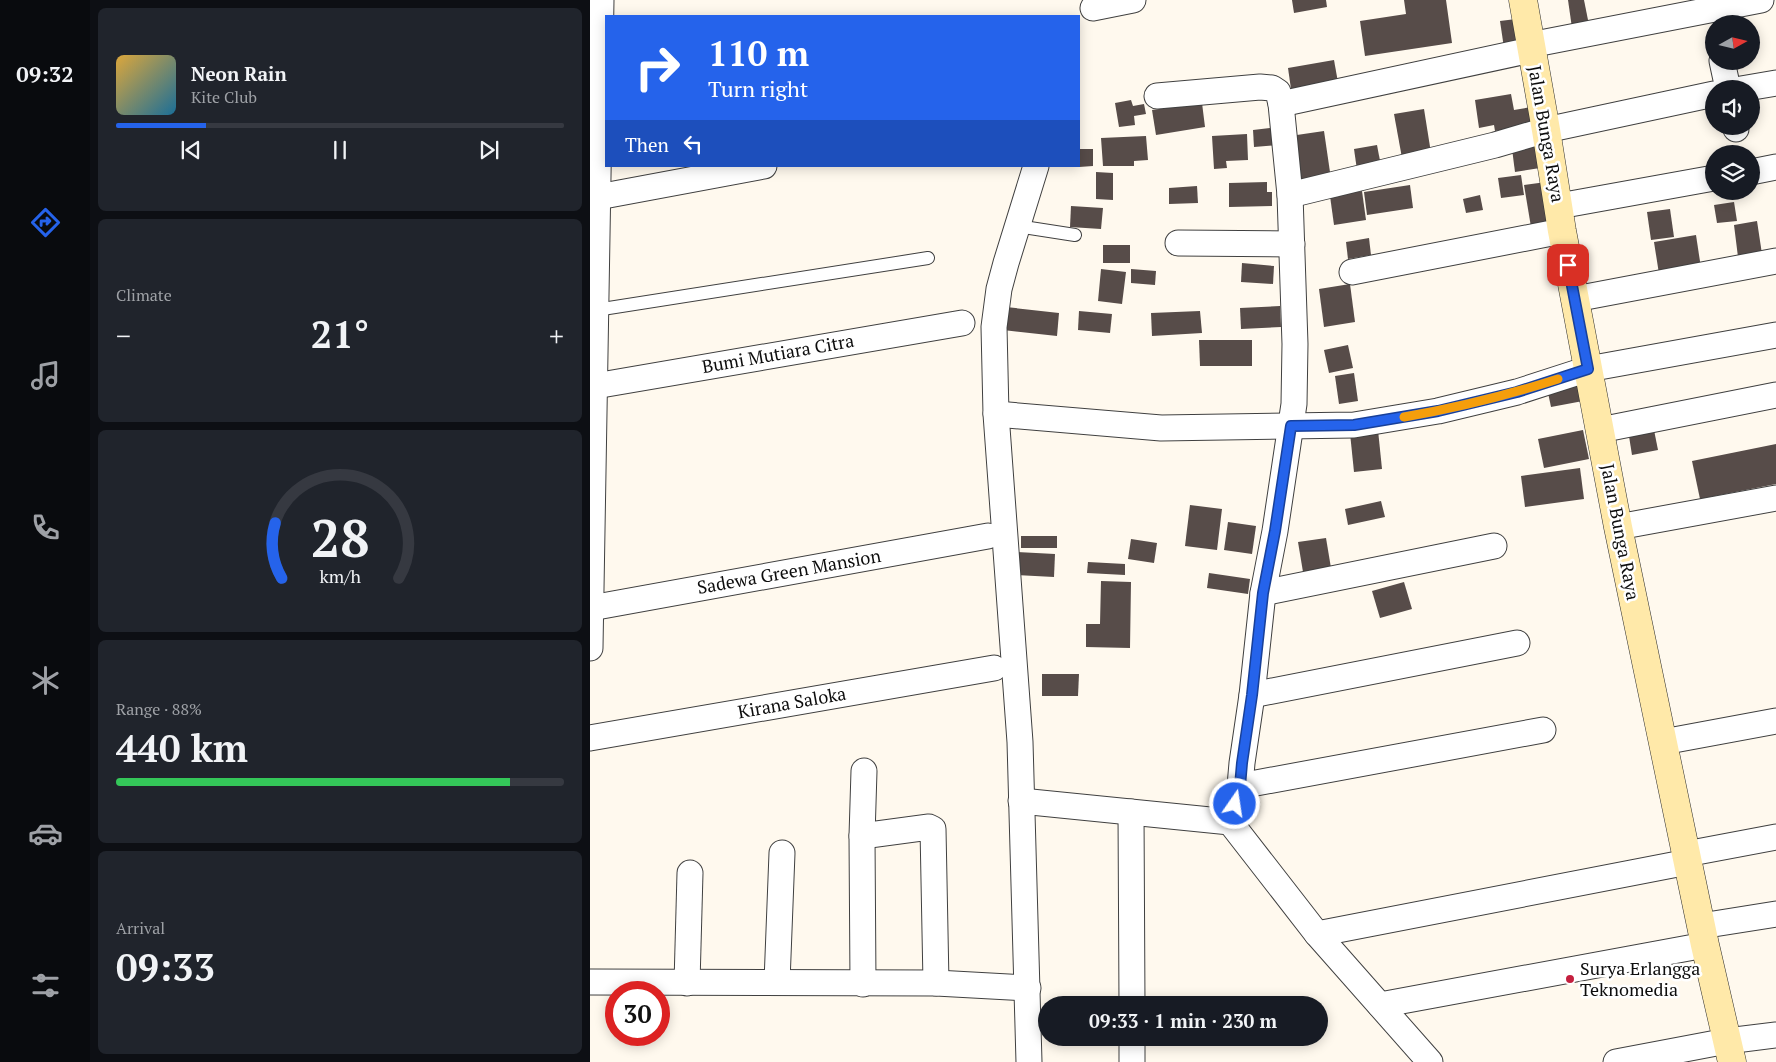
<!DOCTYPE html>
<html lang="en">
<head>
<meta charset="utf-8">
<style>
	:root { --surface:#171b24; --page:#20242c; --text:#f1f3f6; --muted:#9ea1a6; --line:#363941; --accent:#2563eb }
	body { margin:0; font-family:"PT Serif",serif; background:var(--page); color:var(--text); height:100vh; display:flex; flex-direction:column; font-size:19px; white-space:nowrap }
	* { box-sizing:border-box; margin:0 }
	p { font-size:16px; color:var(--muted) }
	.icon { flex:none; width:28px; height:28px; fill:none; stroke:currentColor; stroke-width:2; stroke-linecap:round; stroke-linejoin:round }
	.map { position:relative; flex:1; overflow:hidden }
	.panel { display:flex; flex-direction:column; gap:8px; padding:8px; background:#0d0f14; width:500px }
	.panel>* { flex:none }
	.banner { position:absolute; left:15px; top:15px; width:475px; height:152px; border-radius:0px; box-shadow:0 2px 12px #0003; background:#2563eb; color:#fff; overflow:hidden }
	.needle { width:32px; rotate:82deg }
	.fabs { position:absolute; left:1115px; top:15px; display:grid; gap:10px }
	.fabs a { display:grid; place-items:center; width:55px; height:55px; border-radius:50%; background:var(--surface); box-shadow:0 2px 12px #0003; font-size:25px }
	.speed { position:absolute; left:15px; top:981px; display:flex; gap:10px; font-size:25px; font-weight:700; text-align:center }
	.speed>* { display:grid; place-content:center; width:65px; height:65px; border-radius:50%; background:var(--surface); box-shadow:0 2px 12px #0003; line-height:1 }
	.speed .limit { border:8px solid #d22; background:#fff; color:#111 }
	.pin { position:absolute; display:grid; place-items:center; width:42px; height:42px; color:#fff; margin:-21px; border-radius:10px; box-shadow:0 2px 8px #0006 }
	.me { position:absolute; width:55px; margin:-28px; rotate:13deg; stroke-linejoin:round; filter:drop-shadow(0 0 4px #0008) }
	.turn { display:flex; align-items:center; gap:18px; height:105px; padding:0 20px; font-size:22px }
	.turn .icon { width:65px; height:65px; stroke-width:2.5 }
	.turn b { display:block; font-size:35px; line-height:42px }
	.then { display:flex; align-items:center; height:48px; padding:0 20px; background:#0003; gap:10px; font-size:19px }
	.big { font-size:38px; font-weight:600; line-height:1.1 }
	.panel .tile { flex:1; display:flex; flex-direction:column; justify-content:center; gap:8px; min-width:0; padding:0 18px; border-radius:8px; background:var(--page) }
	.panel .dial { align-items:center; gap:0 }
	.dial svg { height:130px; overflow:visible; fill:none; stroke:var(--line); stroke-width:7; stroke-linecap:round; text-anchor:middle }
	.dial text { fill:var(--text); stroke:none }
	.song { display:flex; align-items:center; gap:15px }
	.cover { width:60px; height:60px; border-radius:8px; background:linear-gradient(135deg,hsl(40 70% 55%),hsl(200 70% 35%)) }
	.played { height:5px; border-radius:2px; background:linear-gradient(90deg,var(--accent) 20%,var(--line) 20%) }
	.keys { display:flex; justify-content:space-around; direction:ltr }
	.heat { display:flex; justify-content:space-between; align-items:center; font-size:28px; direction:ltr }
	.charge { height:8px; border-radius:4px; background:linear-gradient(90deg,#34c759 88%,var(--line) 0) }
	.trip { position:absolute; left:448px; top:996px; width:290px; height:50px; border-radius:25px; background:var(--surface); box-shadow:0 2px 12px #0003; font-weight:600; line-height:50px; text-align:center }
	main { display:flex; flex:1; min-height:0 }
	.menu { display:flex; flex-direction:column; width:90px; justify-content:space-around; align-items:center; background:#090b0e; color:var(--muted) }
	.menu .icon { width:35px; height:35px }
	.menu .active { color:var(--accent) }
	.menu b { font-size:22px; color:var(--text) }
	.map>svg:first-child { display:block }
	.building { fill:#574c49 }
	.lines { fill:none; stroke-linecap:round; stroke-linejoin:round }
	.service-casing { stroke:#404040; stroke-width:14 }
	.minor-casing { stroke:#404040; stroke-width:27 }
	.secondary-casing { stroke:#2f2f2f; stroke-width:29 }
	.service { stroke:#fff; stroke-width:12 }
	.minor { stroke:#fff; stroke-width:25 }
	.secondary { stroke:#ffe9a9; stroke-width:28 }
	.route-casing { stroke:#184099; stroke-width:12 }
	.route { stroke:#2563eb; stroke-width:9 }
	.slow { stroke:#f59e0b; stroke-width:9 }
	.poi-dot { fill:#c41f3e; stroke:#fff; stroke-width:2 }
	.labels { text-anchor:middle; stroke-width:5; stroke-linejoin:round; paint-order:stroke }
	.street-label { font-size:18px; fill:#0d0d0d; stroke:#fff }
	.poi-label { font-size:18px; fill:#0d0d0d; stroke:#fff; text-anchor:start }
</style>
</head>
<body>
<main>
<nav class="menu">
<b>09:32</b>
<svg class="icon active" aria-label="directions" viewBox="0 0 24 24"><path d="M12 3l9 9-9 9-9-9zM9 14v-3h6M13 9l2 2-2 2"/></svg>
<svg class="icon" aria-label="music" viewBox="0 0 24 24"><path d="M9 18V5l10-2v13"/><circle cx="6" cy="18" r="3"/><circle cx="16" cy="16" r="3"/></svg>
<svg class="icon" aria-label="phone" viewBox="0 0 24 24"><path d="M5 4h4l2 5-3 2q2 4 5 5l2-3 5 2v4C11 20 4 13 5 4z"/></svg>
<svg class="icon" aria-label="climate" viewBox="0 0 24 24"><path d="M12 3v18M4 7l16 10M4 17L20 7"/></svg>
<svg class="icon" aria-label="car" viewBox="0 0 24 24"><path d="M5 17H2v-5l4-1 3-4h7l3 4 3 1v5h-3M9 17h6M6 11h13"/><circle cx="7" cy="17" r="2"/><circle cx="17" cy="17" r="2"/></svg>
<svg class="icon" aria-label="filters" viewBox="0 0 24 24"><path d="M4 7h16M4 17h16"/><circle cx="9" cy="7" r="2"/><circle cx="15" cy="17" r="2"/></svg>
</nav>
<section class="panel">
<div class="tile">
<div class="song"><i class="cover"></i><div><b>Neon Rain</b><p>Kite Club</p></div></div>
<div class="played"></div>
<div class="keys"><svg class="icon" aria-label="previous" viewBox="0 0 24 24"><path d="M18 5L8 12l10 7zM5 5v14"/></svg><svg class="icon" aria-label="pause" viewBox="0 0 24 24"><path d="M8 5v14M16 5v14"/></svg><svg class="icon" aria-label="next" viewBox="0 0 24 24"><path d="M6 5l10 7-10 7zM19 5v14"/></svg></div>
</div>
<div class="tile"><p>Climate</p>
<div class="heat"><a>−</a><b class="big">21°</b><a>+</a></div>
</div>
<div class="tile dial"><svg viewBox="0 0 100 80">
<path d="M14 69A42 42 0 1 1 86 69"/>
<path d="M14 69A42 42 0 0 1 10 35" stroke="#2563eb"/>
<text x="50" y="56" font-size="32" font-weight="700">28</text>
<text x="50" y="72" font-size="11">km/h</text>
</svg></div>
<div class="tile"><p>Range · 88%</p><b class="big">440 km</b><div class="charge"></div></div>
<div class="tile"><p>Arrival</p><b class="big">09:33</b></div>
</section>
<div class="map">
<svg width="1186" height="1062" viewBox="0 0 1186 1062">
	<rect width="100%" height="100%" fill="#fff9ee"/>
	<!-- building -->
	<g class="building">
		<path d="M702,0h34l1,7 -33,6z"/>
		<path d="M814,0h42l6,43 -87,13 -5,-35 46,-7z"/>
		<path d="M978,0h16l5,25 -17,3z"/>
		<path d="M926,19l4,27 -16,2 -4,-27z"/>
		<path d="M744,60l5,28 -47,8 -4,-28z"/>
		<path d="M921,94l3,16 17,-3 3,18 -39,6 -1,-6 -15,3 -4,-28z"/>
		<path d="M541,100l2,6 11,-2 2,10 -12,2 1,9 -16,2 -4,-24z"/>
		<path d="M612,103l3,24 -49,8 -4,-25z"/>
		<path d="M834,109l7,44 -29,5 -8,-44z"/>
		<path d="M687,127l1,18 -24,2 -1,-17z"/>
		<path d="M734,131l7,48 -34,5 -7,-48z"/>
		<path d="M657,134l1,26 -22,1 1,7 -13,1 -2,-33z"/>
		<path d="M556,136l2,24 -14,1v5h-31l-2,-28z"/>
		<path d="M787,145l4,21 -24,4 -3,-21z"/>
		<path d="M947,145l3,23 -25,4 -3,-23z"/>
		<path d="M489,149h14v17l-14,1z"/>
		<path d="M506,172l17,1v27l-17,-1z"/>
		<path d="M931,175l3,20 -23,3 -3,-20z"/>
		<path d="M677,182v10h5v14l-43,1v-24z"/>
		<path d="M956,182l6,42 -21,3 -7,-42z"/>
		<path d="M820,185l3,23 -46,7 -3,-23z"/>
		<path d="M607,186l1,17 -29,1v-16z"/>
		<path d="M772,191l4,29 -32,5 -4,-29z"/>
		<path d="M890,195l3,15 -17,3 -3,-14z"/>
		<path d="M1144,202l3,19 -20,2 -3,-18z"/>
		<path d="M481,206l32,2 -2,21 -31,-2z"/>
		<path d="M1080,209l4,28 -23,3 -4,-28z"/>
		<path d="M1167,221l5,33 -24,3 -4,-32z"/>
		<path d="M1106,235l5,33 -42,6 -5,-32z"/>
		<path d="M779,238l2,17 -23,4 -2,-17z"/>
		<rect x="513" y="245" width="27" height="18"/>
		<path d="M652,263l32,3 -1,18 -32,-2z"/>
		<path d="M511,269l25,3 -4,32 -24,-3z"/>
		<path d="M541,269l25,2 -1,14 -24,-2z"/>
		<path d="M760,284l5,38 -31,5 -5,-38z"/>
		<path d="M690,306l1,21 -40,2 -1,-21z"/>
		<path d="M416,307l53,6 -2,23 -54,-6z"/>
		<path d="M489,311l33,3 -2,19 -32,-3z"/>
		<path d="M610,311l2,22 -50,3 -1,-23z"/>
		<path d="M609,340h53v26h-52z"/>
		<path d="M758,345l5,23 -24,5 -5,-23z"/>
		<path d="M764,373l4,28 -19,3 -4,-28z"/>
		<path d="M989,382l4,19 -32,6 -4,-19z"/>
		<path d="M1063,425l5,25 -26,5 -4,-25z"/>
		<path d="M788,430l4,39 -28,3 -4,-39z"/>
		<path d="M993,430l6,29 -45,9 -6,-29z"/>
		<path d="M1186,444v40l-76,15 -8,-38z"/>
		<path d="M990,468l4,31 -59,8 -4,-31z"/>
		<path d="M791,501l4,16 -37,8 -3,-16z"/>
		<path d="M600,505l32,4 -5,41 -32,-4z"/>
		<path d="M638,522l28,4 -4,28 -28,-4z"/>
		<rect x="431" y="536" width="36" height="12"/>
		<path d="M736,538l5,30 -28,4 -5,-30z"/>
		<path d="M541,539l26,4 -3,20 -26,-4z"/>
		<path d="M427,552l38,2 -1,23 -38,-2z"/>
		<path d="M498,562l37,2v11l-38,-2z"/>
		<path d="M619,573l41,6 -2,15 -41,-6z"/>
		<path d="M511,581l30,1 -1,66 -44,-1v-23h14z"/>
		<path d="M814,582l8,27 -32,9 -8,-27z"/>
		<path d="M452,674h37l-1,22h-36z"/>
	</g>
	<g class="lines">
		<!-- service casing -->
		<g class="service-casing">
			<g id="service">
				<path d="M427,226l58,9"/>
				<path d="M6,310l332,-52"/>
			</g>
		</g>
		<!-- minor casing -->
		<g class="minor-casing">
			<g id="minor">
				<path d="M503,8l40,-8"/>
				<path d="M940,45l231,-45"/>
				<path d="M1132,61l6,28"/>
				<path d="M1151,89l35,-6"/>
				<path d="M567,96l103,-9 12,1 6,4 3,12 9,91 5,149 -1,60 -19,127 -12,62 -11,102 -10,68 -2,23 -10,36"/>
				<path d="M691,104l250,-54"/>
				<path d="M1146,126v3"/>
				<path d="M1161,172l25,-5"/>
				<path d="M700,195l205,-50 51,-15 168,-36"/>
				<path d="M8,197l166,-31"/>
				<path d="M969,206l155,-28"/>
				<path d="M588,243l114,1"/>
				<path d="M762,272l210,-41"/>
				<path d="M985,299l201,-38"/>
				<path d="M5,386l367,-63"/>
				<path d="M406,414l165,14 193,-3 84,-14 79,-19 71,-23 188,-34"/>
				<path d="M1010,430l176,-35"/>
				<path d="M1028,527l158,-29"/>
				<path d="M673,593l231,-47"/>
				<path d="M1,608l397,-72"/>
				<path d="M0,648l11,-648"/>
				<path d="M662,695l265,-52"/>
				<path d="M0,738l404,-70"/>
				<path d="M1073,742l113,-21"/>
				<path d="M650,786l303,-56"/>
				<path d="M431,801l209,21 87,112 113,128"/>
				<path d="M541,812l1,193"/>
				<path d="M272,836l67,-9 4,2 3,154"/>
				<path d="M1096,854l90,-17"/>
				<path d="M1111,926l75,-12"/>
				<path d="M727,934l371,-72"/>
				<path d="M0,982l346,1 92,5"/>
				<path d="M187,982l5,-129"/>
				<path d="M97,983l3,-110"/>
				<path d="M273,984l-1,-148 2,-65"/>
				<path d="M790,1005l325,-60"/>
				<path d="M542,1038v24"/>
				<path d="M439,1062l-9,-320 -24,-328 -2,-87 5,-38 7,-26 30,-97"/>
				<path d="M1026,1062l111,-21 49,-6"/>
			</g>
		</g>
		<!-- secondary casing -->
		<g class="secondary-casing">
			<path id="secondary" d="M933,0l23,130 16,101 56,296 87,418 27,117"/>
		</g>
		<!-- service -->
		<use href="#service" class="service"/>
		<!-- minor -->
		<use href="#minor" class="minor"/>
		<!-- secondary -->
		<use href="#secondary" class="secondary"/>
	</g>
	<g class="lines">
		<!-- route casing -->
		<g class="route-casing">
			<path id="route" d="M645,804l5,-18 2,-23 10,-68 11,-102 12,-62 16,-105 63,-1 84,-14 79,-19 71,-23 -20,-104"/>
		</g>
		<!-- route -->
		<use href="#route" class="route"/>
		<!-- slow -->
		<path class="slow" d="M814,417c52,-9 104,-22 154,-38"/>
	</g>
	<!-- markers -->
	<circle class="poi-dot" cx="980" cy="979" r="5"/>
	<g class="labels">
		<!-- street labels -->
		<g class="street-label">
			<text transform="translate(956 134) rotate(80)" y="6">Jalan Bunga Raya</text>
			<text transform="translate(188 354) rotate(-10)" y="6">Bumi Mutiara Citra</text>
			<text transform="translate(1030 532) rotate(79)" y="6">Jalan Bunga Raya</text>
			<text transform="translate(199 572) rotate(-10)" y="6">Sadewa Green Mansion</text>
			<text transform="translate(202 703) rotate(-10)" y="6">Kirana Saloka</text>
		</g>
		<!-- poi labels -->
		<g class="poi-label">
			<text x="990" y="975">Surya Erlangga<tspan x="990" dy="21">Teknomedia</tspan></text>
		</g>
	</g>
</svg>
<div class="fabs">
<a><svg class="needle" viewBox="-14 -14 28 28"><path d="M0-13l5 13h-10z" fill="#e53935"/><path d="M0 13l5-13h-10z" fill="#9ea1a6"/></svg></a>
<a><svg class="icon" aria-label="sound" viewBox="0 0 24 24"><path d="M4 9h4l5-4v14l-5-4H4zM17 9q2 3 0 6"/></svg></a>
<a><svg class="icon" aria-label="layers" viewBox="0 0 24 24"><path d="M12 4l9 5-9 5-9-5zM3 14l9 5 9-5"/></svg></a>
</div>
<div class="speed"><div class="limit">30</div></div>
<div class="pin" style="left:978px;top:265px;background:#d93025"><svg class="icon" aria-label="arrive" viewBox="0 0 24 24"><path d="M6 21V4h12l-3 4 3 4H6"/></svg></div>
<svg class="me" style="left:645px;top:804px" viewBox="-20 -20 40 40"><circle r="17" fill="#2563eb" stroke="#fff" stroke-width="3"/><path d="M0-11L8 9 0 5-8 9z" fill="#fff"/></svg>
<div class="trip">09:33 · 1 min · 230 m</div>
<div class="banner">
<div class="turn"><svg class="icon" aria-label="right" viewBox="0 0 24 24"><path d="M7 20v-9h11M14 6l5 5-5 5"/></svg><div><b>110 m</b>Turn right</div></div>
<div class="then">Then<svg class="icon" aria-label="left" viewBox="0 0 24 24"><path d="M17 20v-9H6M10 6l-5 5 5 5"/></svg></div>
</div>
</div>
</main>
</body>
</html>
